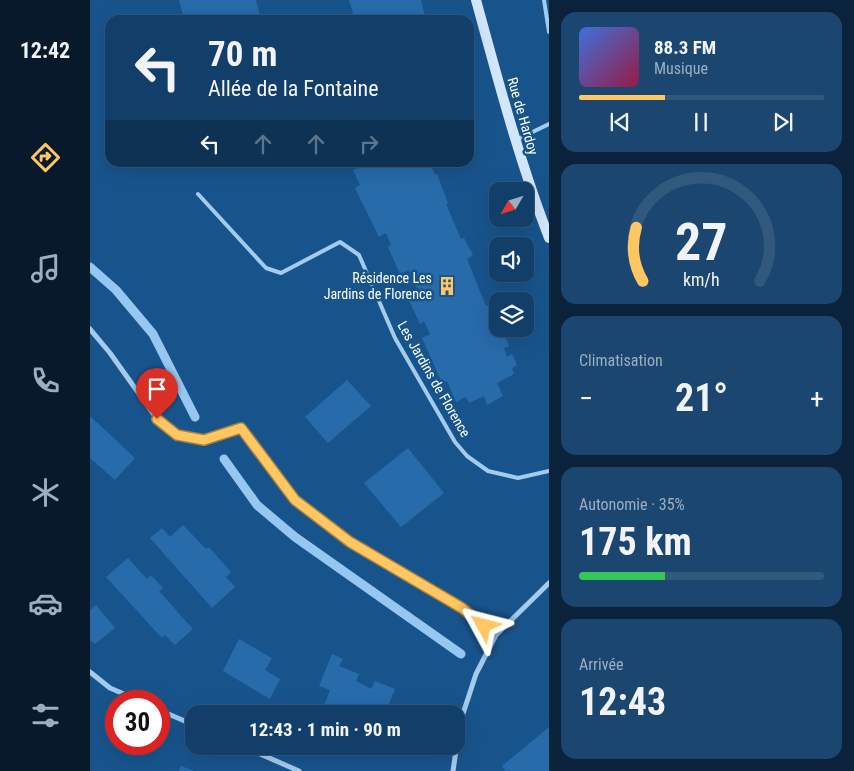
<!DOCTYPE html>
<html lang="fr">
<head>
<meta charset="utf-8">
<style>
	:root { --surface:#123f69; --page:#1b466f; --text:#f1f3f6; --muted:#9cafc0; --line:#31587d; --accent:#ffc661 }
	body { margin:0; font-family:"Roboto Condensed",sans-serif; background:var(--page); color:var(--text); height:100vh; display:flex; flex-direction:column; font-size:19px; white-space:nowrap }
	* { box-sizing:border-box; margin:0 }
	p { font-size:16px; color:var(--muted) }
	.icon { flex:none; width:28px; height:28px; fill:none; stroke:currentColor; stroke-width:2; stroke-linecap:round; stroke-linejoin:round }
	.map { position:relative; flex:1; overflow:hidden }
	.panel { display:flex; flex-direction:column; gap:12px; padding:12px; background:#0a233a; width:305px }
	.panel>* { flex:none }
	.top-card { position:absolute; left:15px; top:15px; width:369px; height:152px; border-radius:15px; box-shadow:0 5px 20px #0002,0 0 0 1px var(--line); background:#123f69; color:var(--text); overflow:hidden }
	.needle { width:32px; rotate:231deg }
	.tools { position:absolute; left:399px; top:182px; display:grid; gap:10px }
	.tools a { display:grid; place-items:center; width:45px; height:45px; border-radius:10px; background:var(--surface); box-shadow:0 5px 20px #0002,0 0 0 1px var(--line); font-size:25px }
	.speed { position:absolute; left:15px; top:690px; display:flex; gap:10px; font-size:25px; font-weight:700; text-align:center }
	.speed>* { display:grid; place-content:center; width:65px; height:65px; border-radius:50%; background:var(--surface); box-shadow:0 5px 20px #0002,0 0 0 1px var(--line); line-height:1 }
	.speed .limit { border:8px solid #d22; background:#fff; color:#111 }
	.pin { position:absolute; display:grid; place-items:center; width:42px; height:42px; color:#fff; margin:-51px -21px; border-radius:50% 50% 50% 0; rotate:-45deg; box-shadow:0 0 5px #0007 }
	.pin .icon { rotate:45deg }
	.me { position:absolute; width:55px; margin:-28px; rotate:308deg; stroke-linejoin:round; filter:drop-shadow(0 0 4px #0008) }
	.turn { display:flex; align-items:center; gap:18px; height:105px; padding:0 20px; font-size:22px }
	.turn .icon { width:65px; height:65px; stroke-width:2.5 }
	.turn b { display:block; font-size:35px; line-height:42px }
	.lanes { display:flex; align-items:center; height:48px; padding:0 20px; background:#0003; justify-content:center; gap:25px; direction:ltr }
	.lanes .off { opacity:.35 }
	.big { font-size:38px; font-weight:700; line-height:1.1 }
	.panel .widget { flex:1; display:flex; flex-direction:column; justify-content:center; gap:8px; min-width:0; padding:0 18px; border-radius:15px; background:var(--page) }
	.panel .dial { align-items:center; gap:0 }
	.dial svg { height:130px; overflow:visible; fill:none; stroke:var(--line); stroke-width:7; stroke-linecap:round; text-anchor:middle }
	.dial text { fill:var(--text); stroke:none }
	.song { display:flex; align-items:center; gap:15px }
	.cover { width:60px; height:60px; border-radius:8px; background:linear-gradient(135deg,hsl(220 70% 55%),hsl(340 70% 35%)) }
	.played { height:5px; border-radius:2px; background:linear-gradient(90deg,var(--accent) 35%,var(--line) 35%) }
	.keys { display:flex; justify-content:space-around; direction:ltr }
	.heat { display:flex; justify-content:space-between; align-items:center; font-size:28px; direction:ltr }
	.charge { height:8px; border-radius:4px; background:linear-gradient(90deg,#34c759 35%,var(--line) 0) }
	.trip { position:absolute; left:95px; top:705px; width:280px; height:50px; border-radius:15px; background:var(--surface); box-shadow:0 5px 20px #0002,0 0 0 1px var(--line); font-weight:700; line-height:50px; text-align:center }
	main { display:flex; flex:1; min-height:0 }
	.menu { display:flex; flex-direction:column; width:90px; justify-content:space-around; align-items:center; background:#07192a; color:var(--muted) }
	.menu .icon { width:35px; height:35px }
	.menu .selected { color:var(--accent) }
	.menu b { font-size:22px; color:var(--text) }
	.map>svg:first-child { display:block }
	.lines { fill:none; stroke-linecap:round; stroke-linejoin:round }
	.stream { stroke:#96c7f1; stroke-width:9 }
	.building { fill:#276bab }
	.lane { stroke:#a3cbee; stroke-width:4 }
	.street { stroke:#a3cbee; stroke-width:5 }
	.secondary { stroke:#d1e6fa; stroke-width:10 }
	.route-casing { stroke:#a6813f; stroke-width:12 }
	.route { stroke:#ffc661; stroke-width:9 }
	.labels { text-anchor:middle; stroke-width:5; stroke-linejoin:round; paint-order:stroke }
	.street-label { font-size:14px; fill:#fff; stroke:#18548c }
	.poi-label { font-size:14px; fill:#fff; stroke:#18548c; text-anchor:end }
</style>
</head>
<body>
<main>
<nav class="menu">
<b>12:42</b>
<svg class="icon selected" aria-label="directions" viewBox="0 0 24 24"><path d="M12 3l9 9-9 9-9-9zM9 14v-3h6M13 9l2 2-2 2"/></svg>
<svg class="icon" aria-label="music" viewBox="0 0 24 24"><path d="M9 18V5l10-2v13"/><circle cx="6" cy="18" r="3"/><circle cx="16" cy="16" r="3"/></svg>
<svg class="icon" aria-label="phone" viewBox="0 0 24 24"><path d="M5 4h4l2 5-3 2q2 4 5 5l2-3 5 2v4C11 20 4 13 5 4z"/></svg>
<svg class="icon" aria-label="climate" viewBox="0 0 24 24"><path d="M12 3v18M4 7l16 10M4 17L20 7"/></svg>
<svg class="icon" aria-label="car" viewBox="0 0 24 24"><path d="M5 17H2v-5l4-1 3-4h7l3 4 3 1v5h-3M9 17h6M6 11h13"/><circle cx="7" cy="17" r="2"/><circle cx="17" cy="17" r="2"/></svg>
<svg class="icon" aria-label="filters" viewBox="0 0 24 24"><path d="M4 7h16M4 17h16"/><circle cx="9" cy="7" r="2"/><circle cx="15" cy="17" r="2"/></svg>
</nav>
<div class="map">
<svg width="459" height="771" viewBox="0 0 459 771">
	<rect width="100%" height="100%" fill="#18548c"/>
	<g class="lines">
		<!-- stream -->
		<g class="stream">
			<path d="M0,267l26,23 37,44 42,83"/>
			<path d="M134,459l33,46 38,32 166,117"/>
		</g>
	</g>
	<!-- building -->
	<g class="building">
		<path d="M89,0h77l5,20h-77z"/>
		<path d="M259,0h72l5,20h-71z"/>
		<path d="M271,162h62l2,5 6,-1 4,9 2,-1 11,29 -2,1 15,35 3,-1 9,17 -6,4 19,47 5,-2 5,11h2v14h10l2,4 -5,3 4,10 -5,2 3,9 5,-3 5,11 -5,3 2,6 -17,9 6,13 -16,9 -3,-9 -15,7 -3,-6 -10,5 -9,-21 -5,2 -20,-45 8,-4 -6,-13 -4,3 -13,-28 11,-6 -9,-20 -9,4 -12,-27 3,-2 -5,-12 -7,4 -24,-49 5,-3 -7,-15 10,-4z"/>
		<path d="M257,380l24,26 -43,37 -23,-26z"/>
		<path d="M0,416l45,42 -20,22 -25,-22z"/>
		<path d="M318,448l36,45 -43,34 -37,-44z"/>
		<path d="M93,525l23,24 3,-2 22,25 -5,5 9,10 -23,21 -62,-70 12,-10 8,9z"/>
		<path d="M38,558l19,21 4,-4 12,13 -4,3 34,38 -18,16 -10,-10 -3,3 -56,-61z"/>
		<path d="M6,605l19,23 -20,16 -5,-4v-30z"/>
		<path d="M149,639l33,19 -7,12 15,9 -10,20 -47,-28z"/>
		<path d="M242,654l11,5 -4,7 20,8 -3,7 15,8 4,-8 20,8 -10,25h-43l-18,-8 6,-16 -11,-4z"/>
		<path d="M221,706l17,8h-20z"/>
		<path d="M459,727v44h-43l-4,-5z"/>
		<path d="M91,766l13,5h-15z"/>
	</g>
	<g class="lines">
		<!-- lane -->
		<g class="lane">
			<path d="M454,0l5,32"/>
			<path d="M428,139l31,-15"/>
			<path d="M108,194l68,74 15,5 59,-31 19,13 36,83 60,104 12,14 21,15 30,7 31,-7"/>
		</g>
		<!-- street -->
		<g class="street">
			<path d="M0,329l20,24 47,66 20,16 26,5 38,-11 54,71 55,42 112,66 34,27"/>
			<path d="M0,672l20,16 30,13"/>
			<path d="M69,710l35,15"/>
			<path d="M152,746l57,25"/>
			<path d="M363,771l7,-48 16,-49 20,-39 53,-52"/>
		</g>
		<!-- secondary -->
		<path class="secondary" d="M386,0c22,80 43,160 73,238"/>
	</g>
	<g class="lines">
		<!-- route casing -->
		<g class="route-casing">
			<path id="route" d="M67,419l20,16 27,5 37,-12 54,72 55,42 112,66 22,18"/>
		</g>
		<!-- route -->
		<use href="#route" class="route"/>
	</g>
	<!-- icons -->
	<defs>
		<g id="building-bare" transform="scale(1.5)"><path d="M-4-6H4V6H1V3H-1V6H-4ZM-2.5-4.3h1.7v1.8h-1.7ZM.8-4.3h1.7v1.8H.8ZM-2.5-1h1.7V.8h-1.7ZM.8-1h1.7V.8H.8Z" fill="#ffc661" stroke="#18548c" stroke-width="2.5" paint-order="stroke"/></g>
	</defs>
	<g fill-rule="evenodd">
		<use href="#building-bare" x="357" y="286"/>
	</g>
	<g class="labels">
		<!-- street labels -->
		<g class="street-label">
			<text transform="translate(433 116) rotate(74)" y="5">Rue de Hardoy</text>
			<text transform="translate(344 379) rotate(60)" y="5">Les Jardins de Florence</text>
		</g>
		<!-- poi labels -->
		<g class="poi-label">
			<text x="342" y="283">Résidence Les<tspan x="342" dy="16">Jardins de Florence</tspan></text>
		</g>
	</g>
</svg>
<div class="tools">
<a><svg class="needle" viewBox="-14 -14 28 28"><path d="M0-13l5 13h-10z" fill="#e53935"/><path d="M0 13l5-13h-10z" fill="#9cafc0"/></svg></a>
<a><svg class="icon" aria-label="sound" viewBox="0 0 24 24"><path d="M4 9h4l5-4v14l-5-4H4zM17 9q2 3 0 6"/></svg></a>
<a><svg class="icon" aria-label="layers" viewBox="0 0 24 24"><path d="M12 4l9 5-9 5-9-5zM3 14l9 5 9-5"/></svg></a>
</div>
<div class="speed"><div class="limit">30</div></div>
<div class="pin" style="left:67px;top:419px;background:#d93025"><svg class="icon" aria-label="arrive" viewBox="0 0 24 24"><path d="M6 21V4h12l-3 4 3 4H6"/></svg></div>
<svg class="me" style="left:394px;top:626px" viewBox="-20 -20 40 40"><path d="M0-17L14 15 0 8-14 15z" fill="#ffc661" stroke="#fff" stroke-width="4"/></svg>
<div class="trip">12:43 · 1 min · 90 m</div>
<div class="top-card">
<div class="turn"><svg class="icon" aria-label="left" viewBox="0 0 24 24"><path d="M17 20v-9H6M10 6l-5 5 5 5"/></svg><div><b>70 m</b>Allée de la Fontaine</div></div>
<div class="lanes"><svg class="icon" aria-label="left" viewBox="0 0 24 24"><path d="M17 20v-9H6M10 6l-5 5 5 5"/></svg><svg class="icon off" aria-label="ahead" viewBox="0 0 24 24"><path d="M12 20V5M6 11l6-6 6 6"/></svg><svg class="icon off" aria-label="ahead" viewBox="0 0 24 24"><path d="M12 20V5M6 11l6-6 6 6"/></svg><svg class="icon off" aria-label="right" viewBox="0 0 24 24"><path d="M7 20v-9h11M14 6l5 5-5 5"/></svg></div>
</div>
</div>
<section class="panel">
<div class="widget">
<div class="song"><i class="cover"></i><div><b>88.3 FM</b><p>Musique</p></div></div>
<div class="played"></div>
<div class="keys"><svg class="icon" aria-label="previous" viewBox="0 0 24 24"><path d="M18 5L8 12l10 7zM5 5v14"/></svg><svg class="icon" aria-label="pause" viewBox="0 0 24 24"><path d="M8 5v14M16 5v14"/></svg><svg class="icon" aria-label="next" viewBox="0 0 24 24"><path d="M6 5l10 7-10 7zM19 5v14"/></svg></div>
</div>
<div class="widget dial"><svg viewBox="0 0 100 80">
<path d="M14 69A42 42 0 1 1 86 69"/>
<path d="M14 69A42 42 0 0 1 10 36" stroke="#ffc661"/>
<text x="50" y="56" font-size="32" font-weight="700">27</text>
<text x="50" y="72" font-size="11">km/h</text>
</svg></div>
<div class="widget"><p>Climatisation</p>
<div class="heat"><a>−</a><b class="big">21°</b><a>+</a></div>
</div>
<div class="widget"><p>Autonomie · 35%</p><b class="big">175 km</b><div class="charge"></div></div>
<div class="widget"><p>Arrivée</p><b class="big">12:43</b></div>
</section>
</main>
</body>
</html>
